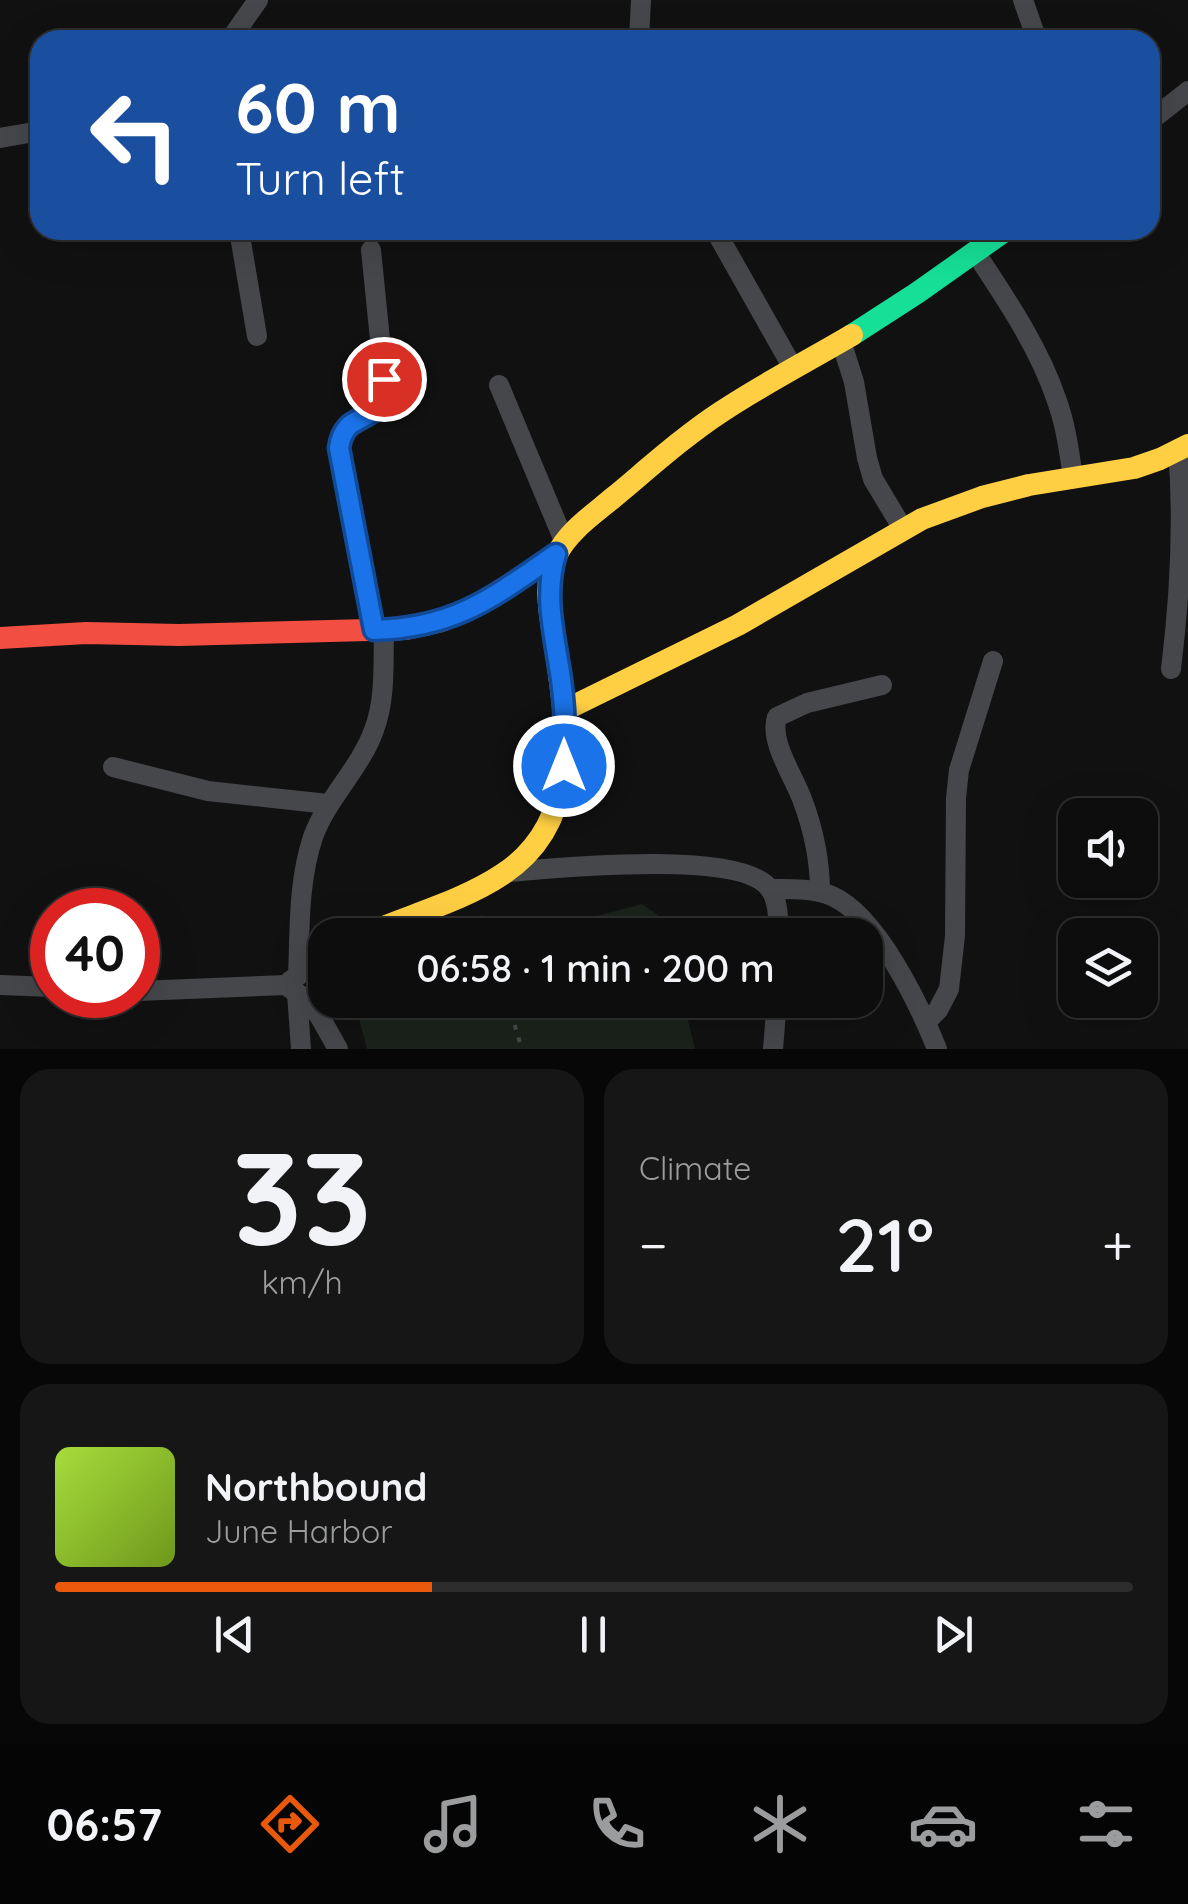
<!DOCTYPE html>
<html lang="en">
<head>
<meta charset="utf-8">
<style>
	:root { --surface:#0d0d0d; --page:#161616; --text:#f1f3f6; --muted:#9a9c9d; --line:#2d2d2e; --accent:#ea580c }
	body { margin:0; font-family:Quicksand,sans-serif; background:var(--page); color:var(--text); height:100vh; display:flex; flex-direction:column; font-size:38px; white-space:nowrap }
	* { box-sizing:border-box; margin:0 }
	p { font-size:32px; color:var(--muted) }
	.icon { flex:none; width:55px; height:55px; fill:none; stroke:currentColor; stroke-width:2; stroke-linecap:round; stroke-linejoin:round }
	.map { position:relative; height:1049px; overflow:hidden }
	.panel { display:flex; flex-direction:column; gap:20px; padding:20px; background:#070707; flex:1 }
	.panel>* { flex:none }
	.hud { position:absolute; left:30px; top:30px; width:1130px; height:210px; border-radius:30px; box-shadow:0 10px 40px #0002,0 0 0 2px var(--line); background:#1a4fa0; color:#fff; overflow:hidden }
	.controls { position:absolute; left:1058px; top:798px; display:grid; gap:20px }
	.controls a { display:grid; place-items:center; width:100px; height:100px; border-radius:20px; background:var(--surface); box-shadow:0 10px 40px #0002,0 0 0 2px var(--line); font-size:50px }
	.speed { position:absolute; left:30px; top:888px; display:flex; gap:20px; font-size:50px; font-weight:700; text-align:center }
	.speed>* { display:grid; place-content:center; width:130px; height:130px; border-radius:50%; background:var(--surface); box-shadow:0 10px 40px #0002,0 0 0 2px var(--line); line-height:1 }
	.speed .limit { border:15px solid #d22; background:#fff; color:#111 }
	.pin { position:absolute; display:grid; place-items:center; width:85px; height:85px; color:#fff; margin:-42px; border:5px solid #fff; border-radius:50%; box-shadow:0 2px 10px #0007 }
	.me { position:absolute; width:110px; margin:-55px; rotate:0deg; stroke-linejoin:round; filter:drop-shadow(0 0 8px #0008) }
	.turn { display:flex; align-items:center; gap:35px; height:210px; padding:0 40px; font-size:45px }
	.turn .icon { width:130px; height:130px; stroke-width:2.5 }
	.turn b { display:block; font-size:70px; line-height:85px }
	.big { font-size:75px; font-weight:600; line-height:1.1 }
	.panel .card { flex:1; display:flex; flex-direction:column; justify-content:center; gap:15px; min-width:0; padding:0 35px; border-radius:30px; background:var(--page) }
	.panel .dial { align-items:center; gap:0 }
	.dial b { font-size:130px; line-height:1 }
	.song { display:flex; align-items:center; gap:30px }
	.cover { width:120px; height:120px; border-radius:15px; background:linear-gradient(135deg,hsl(80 70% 55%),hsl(80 70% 35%)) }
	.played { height:10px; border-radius:5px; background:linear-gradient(90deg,var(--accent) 35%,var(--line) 35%) }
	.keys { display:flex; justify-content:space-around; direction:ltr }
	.heat { display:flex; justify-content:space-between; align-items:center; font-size:55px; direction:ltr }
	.panel .tiles { flex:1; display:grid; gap:20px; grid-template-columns:1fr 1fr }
	.card:last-child { grid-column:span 2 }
	.trip { position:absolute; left:308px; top:918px; width:575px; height:100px; border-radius:30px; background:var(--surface); box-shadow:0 10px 40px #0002,0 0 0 2px var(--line); font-weight:600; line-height:100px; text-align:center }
	.dock { display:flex; height:160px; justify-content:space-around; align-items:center; background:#050505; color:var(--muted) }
	.dock .icon { width:70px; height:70px }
	.dock .active { color:var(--accent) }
	.dock b { font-size:45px; color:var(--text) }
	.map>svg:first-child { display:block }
	.green { fill:#1b221b }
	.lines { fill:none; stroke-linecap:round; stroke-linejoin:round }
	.path { stroke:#46484c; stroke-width:4; stroke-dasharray:5 8; stroke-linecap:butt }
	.street { stroke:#45474a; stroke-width:20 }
	.fast { stroke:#16e098; stroke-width:22 }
	.slow { stroke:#ffcf43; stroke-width:22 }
	.jam { stroke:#f24e42; stroke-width:22 }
	.route-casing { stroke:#114b97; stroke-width:25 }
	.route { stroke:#1a73e8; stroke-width:18 }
</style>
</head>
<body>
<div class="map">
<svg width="1188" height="1049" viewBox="0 0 1188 1049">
	<rect width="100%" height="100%" fill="#111"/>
	<!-- green -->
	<g class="green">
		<path d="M642,904l20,14 4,17h-141z"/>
		<path d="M354,1000h329l12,49h-328z"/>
	</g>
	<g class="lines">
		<!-- path -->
		<g class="path">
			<path d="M481,916l6,19"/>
			<path d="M507,1000l15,49"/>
		</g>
		<!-- street -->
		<g class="street">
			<path d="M1023,0l14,40"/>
			<path d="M230,40l28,-40"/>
			<path d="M639,40l2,-40"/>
			<path d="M1150,121l38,-30"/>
			<path d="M0,138l40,-7"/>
			<path d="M239,230l18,106"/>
			<path d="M715,230l78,138"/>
			<path d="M371,250l13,129c-1,49 -33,28 -43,58 -4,12 1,27 3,39 8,52 20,103 30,154"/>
			<path d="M975,252c31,47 64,95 82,149 9,25 12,50 16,76"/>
			<path d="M841,341l13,41 13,76 6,21 30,50"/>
			<path d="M499,385l66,158"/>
			<path d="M1171,669c9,-73 13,-146 7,-220"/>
			<path d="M113,767l95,24 120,13"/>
			<path d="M509,872c47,-4 233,-23 261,17 9,13 8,31 9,46"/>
			<path d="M770,889c20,0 43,-1 62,7 45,20 87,108 105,153"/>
			<path d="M820,892c0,-32 -7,-64 -18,-93 -9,-24 -33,-58 -25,-82l30,-14 75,-18"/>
			<path d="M298,976c2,-47 0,-94 15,-139 14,-39 47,-68 61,-107 12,-31 9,-68 10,-100"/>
			<path d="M290,981l35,-24"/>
			<path d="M0,985l52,2"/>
			<path d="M138,991l147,-6 21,14 14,18 18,32"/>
			<path d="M297,993l4,56"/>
			<path d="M926,1022l12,-12 11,-21 6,-53 1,-138 3,-28 34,-109"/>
			<path d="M773,1049l4,-49"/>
		</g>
		<!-- fast -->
		<path class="fast" d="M852,335l65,-42 89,-63"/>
		<!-- slow -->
		<g class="slow">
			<path d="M565,710l173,-85 184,-106 60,-22 47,-12 105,-17 26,-9 28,-14"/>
			<path d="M364,935c45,-20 97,-33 139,-61 77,-51 65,-141 53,-221 -4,-30 -15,-68 0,-97 12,-25 38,-42 58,-59 35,-29 69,-60 107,-85 42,-28 87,-51 131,-77"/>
		</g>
		<!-- jam -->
		<path class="jam" d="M0,638l86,-5 93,2 227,-6 36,-8 30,-13 84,-53"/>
	</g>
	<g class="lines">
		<!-- route casing -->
		<g class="route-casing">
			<path id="route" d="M384,379c-1,53 -39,26 -45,69l35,182c81,-2 118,-32 182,-76 -13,42 -1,83 5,125 4,29 5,58 3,87"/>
		</g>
		<!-- route -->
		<use href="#route" class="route"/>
	</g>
</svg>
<div class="controls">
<a><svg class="icon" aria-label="sound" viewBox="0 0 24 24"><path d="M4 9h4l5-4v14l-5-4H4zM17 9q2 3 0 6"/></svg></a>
<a><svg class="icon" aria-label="layers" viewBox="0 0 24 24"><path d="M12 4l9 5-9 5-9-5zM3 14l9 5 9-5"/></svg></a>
</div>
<div class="speed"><div class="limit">40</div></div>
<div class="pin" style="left:384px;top:379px;background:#d93025"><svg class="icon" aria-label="arrive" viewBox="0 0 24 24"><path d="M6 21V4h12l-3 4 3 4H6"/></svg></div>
<svg class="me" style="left:564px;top:766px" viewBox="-20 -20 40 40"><circle r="17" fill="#1a73e8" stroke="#fff" stroke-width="3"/><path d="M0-11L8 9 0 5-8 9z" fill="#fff"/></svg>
<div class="trip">06:58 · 1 min · 200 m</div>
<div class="hud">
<div class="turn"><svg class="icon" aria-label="left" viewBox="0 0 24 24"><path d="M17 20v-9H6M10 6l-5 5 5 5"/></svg><div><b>60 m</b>Turn left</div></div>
</div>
</div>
<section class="panel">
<div class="tiles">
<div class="card dial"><b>33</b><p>km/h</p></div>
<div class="card"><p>Climate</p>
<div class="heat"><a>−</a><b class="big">21°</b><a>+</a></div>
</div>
<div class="card">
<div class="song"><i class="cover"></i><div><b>Northbound</b><p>June Harbor</p></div></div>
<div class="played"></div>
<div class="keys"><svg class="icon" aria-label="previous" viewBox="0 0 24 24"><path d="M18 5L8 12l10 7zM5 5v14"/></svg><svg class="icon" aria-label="pause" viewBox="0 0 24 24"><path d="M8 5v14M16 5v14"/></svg><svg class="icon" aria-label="next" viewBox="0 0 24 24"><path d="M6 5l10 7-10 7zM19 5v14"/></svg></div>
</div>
</div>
</section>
<nav class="dock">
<b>06:57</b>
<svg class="icon active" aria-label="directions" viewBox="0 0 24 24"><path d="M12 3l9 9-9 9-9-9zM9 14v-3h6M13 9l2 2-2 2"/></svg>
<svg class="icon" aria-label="music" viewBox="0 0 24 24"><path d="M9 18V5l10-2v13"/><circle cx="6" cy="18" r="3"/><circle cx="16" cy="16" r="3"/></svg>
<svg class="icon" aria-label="phone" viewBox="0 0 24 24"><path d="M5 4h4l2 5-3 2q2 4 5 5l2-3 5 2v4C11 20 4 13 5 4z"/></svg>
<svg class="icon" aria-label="climate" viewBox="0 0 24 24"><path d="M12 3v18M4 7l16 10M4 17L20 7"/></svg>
<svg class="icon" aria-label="car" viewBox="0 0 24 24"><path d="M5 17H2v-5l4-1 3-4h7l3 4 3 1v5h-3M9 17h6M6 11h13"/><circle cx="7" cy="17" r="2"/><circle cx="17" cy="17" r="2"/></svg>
<svg class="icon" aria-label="filters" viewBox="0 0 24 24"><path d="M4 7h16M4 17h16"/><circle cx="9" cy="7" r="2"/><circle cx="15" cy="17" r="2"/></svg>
</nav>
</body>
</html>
